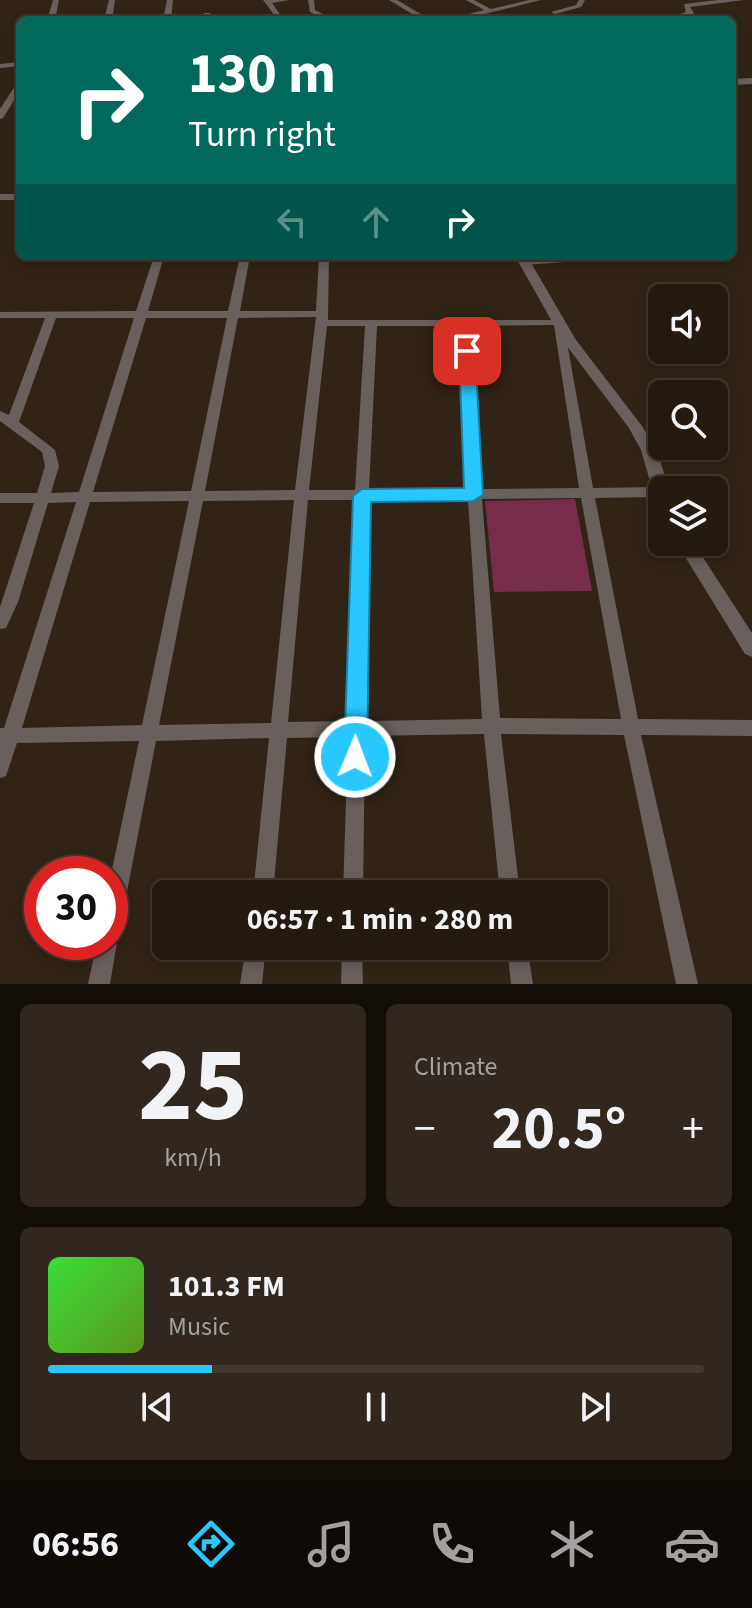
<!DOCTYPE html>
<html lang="en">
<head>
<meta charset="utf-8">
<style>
	:root { --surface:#251a10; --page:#31271e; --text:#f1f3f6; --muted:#a3a19f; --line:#423830; --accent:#28c8ff }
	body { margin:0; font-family:"Source Sans 3",sans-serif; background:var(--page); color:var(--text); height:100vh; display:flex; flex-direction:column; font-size:30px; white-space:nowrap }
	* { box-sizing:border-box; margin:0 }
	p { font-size:26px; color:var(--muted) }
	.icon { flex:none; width:44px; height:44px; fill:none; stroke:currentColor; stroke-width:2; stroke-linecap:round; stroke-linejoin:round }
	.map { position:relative; height:984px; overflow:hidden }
	.drawer { display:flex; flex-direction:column; gap:20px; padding:20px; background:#140e09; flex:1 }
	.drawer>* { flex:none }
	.hud { position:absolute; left:16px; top:16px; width:720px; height:244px; border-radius:12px; box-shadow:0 4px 12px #0003,0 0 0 2px var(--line); background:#00695c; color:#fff; overflow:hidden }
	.tools { position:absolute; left:648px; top:284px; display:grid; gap:16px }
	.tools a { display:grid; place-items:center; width:80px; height:80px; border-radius:12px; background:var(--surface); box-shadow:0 4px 12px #0003,0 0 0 2px var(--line); font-size:40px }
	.speed { position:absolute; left:24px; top:856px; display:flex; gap:16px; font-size:40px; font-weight:700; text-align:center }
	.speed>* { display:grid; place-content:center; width:104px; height:104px; border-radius:50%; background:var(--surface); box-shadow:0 4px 12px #0003,0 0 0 2px var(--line); line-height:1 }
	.speed .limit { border:12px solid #d22; background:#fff; color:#111 }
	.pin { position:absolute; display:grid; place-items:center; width:68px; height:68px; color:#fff; margin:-34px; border-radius:16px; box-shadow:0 4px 12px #0006 }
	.me { position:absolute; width:88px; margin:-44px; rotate:1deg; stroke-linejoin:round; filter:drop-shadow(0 0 6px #0008) }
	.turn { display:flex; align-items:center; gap:28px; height:168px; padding:0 40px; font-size:36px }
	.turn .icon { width:104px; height:104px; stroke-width:2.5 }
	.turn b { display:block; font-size:56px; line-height:68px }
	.lanes { display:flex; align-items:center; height:76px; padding:0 40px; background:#0003; justify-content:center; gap:40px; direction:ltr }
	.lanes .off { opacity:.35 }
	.big { font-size:60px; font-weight:700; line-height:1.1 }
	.drawer .card { flex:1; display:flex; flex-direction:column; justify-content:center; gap:12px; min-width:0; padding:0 28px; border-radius:12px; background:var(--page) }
	.drawer .dial { align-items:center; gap:0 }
	.dial b { font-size:104px; line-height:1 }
	.song { display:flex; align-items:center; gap:24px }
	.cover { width:96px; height:96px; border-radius:12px; background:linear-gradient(135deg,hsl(120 70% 55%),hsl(90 70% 35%)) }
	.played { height:8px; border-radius:4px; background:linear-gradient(90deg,var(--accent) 25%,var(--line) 25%) }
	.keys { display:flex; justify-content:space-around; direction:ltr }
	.heat { display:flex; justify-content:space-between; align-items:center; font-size:44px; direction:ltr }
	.drawer .tiles { flex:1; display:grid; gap:20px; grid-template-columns:1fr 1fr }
	.card:last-child { grid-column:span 2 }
	.trip { position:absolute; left:152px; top:880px; width:456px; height:80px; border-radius:12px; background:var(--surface); box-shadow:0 4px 12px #0003,0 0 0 2px var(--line); font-weight:700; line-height:80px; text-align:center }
	.menu { display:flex; height:128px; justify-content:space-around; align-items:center; background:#0f0a06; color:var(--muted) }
	.menu .icon { width:56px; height:56px }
	.menu .current { color:var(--accent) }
	.menu b { font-size:36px; color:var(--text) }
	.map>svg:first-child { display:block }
	.green { fill:#772c4b }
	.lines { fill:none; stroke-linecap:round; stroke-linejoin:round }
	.minor { fill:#695f5d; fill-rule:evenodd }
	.tertiary { fill:#695f5d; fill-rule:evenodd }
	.route { fill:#28c8ff; stroke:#1a82a6; stroke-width:2 }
</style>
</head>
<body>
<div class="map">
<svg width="752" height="984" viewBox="0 0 752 984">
	<rect width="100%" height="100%" fill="#312316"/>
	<!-- green -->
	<path class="green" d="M575,499l17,92 -98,1 -9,-91z"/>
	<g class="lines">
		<!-- minor -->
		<g class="minor">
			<path d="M53,0h6l-4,20h-8z"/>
			<path d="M109,0h6l-3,20h-8z"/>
			<path d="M167,0h6l-2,20h-8z"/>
			<path d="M263,0h26l-17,3 12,17h-6z"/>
			<path d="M308,0h6l1,10 20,10h-10l-15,-8z"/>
			<path d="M389,0h8l34,20h-9z"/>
			<path d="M466,0h8l17,9 38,-9h12l-81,20h-13l37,-10z"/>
			<path d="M579,0h6l-4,7 -26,7 -4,-2 25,-7z"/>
			<path d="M718,0h26l-54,7 4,6 -5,3 31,-2 3,4 -57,2 20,-8 -2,-8z"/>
			<path d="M204,13h6l3,7h-8z"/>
			<path d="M20,62v4l-20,2v-4z"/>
			<path d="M17,83h3v8l-17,27 -3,1v-10z"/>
			<rect x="0" y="194" width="20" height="6"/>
			<path d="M154,256h10l-16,55h80l12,-55h10l-10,55h76l3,-55h10l-1,64h235l30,168 67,-1 6,3h-4v6l-2,1 -65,1 43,221 114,1v16l-111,-1 57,249h-22l-52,-249 -123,-1 19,160h-20l-16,-160 -119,2 -2,158h-20l5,-157 -61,1 -14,156h-20l16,-156 -113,3 -36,187 -5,8 2,6 -7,42h-22l9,-42h13v-63l29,-138 -122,2 -11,33 -6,2v-50h4l72,-226 -28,1 -30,99 -12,26 -6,1v-22l34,-104h-34v-10h37l8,-27 -3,-14 -42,-31v-10l9,4 36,-97h-45v-6l136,-1zM316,317l-21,173 -90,1 33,-173zM56,318h78l-55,174 -28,1 8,-27 -4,-16 -36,-28zM146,318h81l-36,173 -98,1zM554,325l25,163 -98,1 -9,-163zM327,326h38l-10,164h-46zM377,326h83l7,163 -98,1zM581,498l40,221 -121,-1 -18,-219zM468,499l14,220 -116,2 3,-221zM294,500l-23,223 -112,2 44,-224zM308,500h47l-7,221 -60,1zM189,501l-47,224 -120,3 68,-226z"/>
			<path d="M562,256h49l-5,3 -82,6 -5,-3 5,-3z"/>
			<path d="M246,946h20l-4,38h-22z"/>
			<path d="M342,946h20l1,38h-22z"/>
			<path d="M507,946h20l6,38h-22z"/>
		</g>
		<!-- tertiary -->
		<g class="tertiary">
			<path d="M752,78v6l-20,1v-6z"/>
			<path d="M515,256h12l49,84 66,86 15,24 12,40h-7v11l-8,-6 -13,-45 -12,-22 -66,-87z"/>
			<path d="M676,542h17l59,91v24l-7,-3z"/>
		</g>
	</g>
	<!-- route -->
	<path class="route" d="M467,347l8,4 8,144 -10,6 -102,1 -4,255 -4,7 -8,3 -8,-3 -3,-7 9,-261 9,-7 102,-1 -5,-137z"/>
</svg>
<div class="tools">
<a><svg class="icon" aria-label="sound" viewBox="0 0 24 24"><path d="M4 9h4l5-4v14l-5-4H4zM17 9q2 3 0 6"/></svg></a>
<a><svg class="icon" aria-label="search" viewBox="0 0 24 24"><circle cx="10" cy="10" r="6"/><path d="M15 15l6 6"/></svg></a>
<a><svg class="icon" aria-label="layers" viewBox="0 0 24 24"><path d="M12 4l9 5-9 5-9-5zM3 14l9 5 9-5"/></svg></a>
</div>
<div class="speed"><div class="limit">30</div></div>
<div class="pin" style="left:467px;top:351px;background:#d93025"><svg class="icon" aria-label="arrive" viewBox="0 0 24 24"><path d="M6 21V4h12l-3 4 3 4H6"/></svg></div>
<svg class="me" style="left:355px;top:757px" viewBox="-20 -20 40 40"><circle r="17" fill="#28c8ff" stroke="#fff" stroke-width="3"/><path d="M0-11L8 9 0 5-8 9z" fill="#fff"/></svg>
<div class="trip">06:57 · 1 min · 280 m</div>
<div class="hud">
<div class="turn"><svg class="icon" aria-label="right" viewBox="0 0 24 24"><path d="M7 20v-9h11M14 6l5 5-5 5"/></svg><div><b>130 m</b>Turn right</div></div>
<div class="lanes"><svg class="icon off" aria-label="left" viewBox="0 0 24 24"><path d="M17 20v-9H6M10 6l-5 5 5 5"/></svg><svg class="icon off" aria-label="ahead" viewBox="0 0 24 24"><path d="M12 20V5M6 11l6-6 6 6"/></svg><svg class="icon" aria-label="right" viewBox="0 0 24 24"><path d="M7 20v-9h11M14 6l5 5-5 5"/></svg></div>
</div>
</div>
<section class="drawer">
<div class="tiles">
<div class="card dial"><b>25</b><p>km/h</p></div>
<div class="card"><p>Climate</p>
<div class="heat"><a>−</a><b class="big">20.5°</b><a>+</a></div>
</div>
<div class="card">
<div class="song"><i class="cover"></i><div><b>101.3 FM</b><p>Music</p></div></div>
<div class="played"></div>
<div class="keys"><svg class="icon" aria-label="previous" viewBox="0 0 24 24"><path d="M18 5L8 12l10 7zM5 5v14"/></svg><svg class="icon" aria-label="pause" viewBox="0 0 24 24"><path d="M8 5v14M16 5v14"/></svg><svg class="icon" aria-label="next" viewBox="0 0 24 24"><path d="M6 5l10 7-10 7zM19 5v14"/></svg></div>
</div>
</div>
</section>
<nav class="menu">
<b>06:56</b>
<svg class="icon current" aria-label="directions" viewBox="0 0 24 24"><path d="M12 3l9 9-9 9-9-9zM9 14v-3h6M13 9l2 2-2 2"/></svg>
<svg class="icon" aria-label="music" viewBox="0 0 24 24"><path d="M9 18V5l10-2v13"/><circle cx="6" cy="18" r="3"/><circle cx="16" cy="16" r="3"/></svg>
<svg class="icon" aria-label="phone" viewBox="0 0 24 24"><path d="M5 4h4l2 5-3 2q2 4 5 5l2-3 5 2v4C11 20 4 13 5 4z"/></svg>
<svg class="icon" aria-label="climate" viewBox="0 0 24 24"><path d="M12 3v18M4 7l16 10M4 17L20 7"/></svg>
<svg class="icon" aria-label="car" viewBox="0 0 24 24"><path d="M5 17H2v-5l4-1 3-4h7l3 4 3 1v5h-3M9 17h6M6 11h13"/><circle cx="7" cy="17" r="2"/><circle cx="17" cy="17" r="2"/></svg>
</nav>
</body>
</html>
